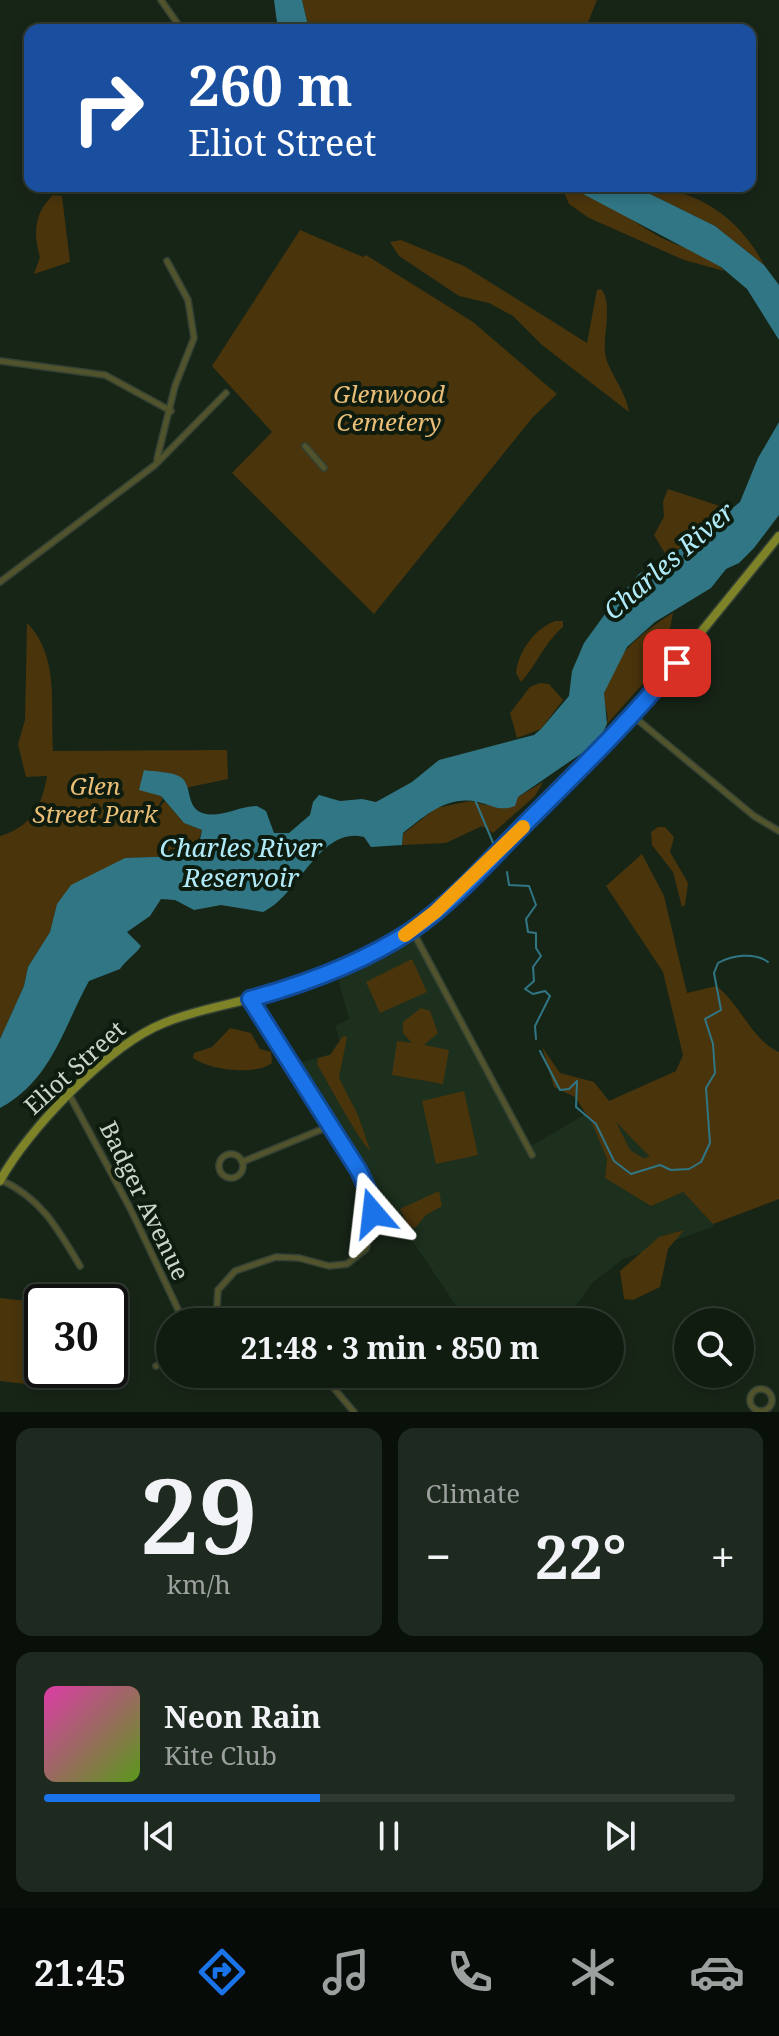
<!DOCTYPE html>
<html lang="en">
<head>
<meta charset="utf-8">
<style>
	:root { --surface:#111c11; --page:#1e291f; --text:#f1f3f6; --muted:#9ca19f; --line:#303a31; --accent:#1a73e8 }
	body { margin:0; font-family:"Noto Serif",serif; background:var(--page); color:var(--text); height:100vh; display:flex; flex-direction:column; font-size:30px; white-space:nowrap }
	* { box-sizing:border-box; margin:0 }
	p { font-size:26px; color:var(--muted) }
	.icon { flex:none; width:44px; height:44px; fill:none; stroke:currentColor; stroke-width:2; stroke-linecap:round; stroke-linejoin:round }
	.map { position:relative; height:1412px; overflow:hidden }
	.side { display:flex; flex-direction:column; gap:16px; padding:16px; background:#090f09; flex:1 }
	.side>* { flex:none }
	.hud { position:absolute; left:24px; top:24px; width:732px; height:168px; border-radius:16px; box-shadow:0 4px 12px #0003,0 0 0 2px var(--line); background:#1a4fa0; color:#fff; overflow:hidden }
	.tools { position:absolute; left:674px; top:1308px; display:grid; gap:16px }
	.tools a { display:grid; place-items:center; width:80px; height:80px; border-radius:50%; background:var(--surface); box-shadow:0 4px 12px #0003,0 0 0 2px var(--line); font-size:40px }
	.speed { position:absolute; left:24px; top:1284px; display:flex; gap:16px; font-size:40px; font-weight:700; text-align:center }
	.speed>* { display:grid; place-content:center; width:104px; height:104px; border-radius:50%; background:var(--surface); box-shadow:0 4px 12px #0003,0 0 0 2px var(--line); line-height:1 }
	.speed .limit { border:4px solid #111; border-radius:12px; background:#fff; color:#111 }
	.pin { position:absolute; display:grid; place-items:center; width:68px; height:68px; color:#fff; margin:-34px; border-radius:16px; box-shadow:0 4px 12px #0006 }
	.me { position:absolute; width:88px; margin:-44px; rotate:343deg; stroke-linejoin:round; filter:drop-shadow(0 0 6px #0008) }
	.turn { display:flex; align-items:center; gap:28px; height:168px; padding:0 32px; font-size:36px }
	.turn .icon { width:104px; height:104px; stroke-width:2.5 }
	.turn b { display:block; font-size:56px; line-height:68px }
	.big { font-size:60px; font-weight:700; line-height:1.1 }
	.side .widget { flex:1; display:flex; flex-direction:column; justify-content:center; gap:12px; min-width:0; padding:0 28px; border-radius:16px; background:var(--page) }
	.side .dial { align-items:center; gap:0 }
	.dial b { font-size:104px; line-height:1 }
	.song { display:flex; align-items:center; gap:24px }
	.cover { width:96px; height:96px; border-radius:12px; background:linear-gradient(135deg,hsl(320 70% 55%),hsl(90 70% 35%)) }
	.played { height:8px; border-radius:4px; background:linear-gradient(90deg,var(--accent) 40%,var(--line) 40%) }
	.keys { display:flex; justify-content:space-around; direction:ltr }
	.heat { display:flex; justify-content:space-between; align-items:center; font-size:44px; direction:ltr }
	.side .tiles { flex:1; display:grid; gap:16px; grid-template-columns:1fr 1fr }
	.widget:last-child { grid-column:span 2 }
	.trip { position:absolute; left:156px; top:1308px; width:468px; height:80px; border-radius:40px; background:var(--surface); box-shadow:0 4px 12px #0003,0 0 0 2px var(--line); font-weight:700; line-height:80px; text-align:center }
	.dock { display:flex; height:128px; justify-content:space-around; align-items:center; background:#070b07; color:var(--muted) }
	.dock .icon { width:56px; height:56px }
	.dock .current { color:var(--accent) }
	.dock b { font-size:36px; color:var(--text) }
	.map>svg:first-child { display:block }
	.built { fill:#1c301d }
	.green { fill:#49340c; fill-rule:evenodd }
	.water { fill:#317685 }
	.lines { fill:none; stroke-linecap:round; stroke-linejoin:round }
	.stream { stroke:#317685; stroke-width:2 }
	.street-casing { stroke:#344134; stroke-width:8 }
	.primary-casing { stroke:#344134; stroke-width:11 }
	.street { stroke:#50532b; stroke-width:5 }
	.primary { stroke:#7e8328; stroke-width:8 }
	.route-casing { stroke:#114b97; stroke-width:20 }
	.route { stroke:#1a73e8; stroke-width:14 }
	.slow { stroke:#f59e0b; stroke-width:14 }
	.labels { text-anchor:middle; stroke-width:8; stroke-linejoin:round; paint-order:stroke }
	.park-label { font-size:24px; font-style:italic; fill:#eabe77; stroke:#0d1c0e }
	.street-label { font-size:24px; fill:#cbd5cb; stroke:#0d1c0e }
	.water-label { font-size:26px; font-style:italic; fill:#b1ebf9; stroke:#0d1c0e }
</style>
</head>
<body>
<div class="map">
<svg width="779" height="1412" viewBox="0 0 779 1412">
	<rect width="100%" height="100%" fill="#172517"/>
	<!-- built -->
	<path class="built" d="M420,935l111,211 70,-41 114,121 -92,33 -31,24 -28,39h-97l-173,-258 49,-13 -8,-25 14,-7 -12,-45 67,-28z"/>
	<!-- green -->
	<g class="green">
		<path d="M302,0h295l-12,30h-276z"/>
		<path d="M552,186c42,0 76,35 112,53 20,10 45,13 60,32l-40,-11 -95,-42 -20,-14 -5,-12z"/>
		<path d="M634,186c57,0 103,27 130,79l-49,-39z"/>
		<path d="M53,195l9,1 8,66 -36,12 6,-17c-7,-23 -6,-44 13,-62z"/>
		<path d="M300,230l63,27 3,-2 107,67 84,72 -24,23 -159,197 -142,-141 40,-41 -60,-66z"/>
		<path d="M401,240l63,26 123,77 10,-53 4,-1c12,14 2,45 4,63 2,19 21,38 24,60l-87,-67 -29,-29 -24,-13 -30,-7 -60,-40 -9,-14z"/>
		<path d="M668,489l64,21 -65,47 -13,-22 10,-18 -1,-16z"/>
		<path d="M673,613l-9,47 -57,64c3,-11 -5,-20 -3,-31 8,-38 38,-61 69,-80z"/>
		<path d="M555,621h8v6c-19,16 -25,36 -42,55l-5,-9c2,-21 18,-44 39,-52z"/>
		<path d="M27,623c33,33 23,85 26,128l174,-1 1,29 -62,13 -10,19 9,-10 19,22 18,7 -7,20 -16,6 -54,2 -68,47 -7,27 -22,35 -4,19 -24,53v-203c31,-9 42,-30 47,-60l-21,1 -8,-33 7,-24z"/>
		<path d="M540,683l9,1 14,16 -22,29 -24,9 -7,-25 20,-26z"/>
		<path d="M543,782l-8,14 -42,37 -11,-7 -36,17 -44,2 1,-11 33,-26 34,-7 16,4 32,-8z"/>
		<path d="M658,827h7l9,10 -4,15 18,31 -3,22 -3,2 -9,-35 -21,-27 -1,-13z"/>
		<path d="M642,854l22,42 23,97 29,-7c24,17 36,55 63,66v147l-66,25 -30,-32 -32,14 -46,-28 2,-19 -15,-36 -17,-26 -21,-10 -12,-40 18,26 34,9 15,19 67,-30 7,-16 -20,-83 -57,-86zM616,1122l33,34v1l-6,1 -13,-8z"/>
		<path d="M412,959l15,33 -47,21 -14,-31z"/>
		<path d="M421,1008l9,3 8,22 -14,12 25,5 -6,34 -51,-9 5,-34 15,2 -9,-10v-11z"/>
		<path d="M230,1028l21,5 9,16 11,3 1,11c-16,13 -63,7 -79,-5l1,-5 18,-6z"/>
		<path d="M343,1036l4,1 -8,41 19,37 12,35c-8,-4 -44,-71 -53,-86l1,-6 12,-3z"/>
		<path d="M464,1091l14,64 -42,9 -14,-63z"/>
		<path d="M439,1191l3,15 -16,9 -11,13 -6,-2 -9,-17z"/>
		<path d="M684,1230l-16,19 -8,38 -27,13 -9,-1 -4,-28 39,-34z"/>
		<path d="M0,1298l36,4 -10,82 -26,-3z"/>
	</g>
	<!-- water -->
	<g class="water">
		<path d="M274,0h28l7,30h-31z"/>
		<path d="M568,186h66l81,40 49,39 15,20v55l-32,-51 -26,-22z"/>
		<path d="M779,422v93l-25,33 -15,15 -13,6 -15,19 -56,34 -28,25 -23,46 3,31 -7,14 -15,13 -67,46 -3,9c-17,6 -22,-1 -37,-4 -31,-7 -53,14 -75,31l-1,12 -31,2 -7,-10c-45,-11 -65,59 -101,75l-42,-7 -27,5 -19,-10 -14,-1 -11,17 -23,16 14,14c-6,9 -15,14 -21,23l-31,12c-26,47 -37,99 -89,127v-69l24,-53 4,-19 22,-35 7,-28 14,-19 54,-27 54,-2 20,-12 3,-14 -18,-7 -23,-27 -22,-6 5,-20c10,2 29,1 38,8 11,10 3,32 24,36 17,3 34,-8 51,-8l9,5 8,22h15l21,-18 3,-13 6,-7 21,6 22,-2 14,3 36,-20 27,-22 95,-25 7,-6 28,-33 3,-25 12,-28 21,-29 34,-40 51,-31 50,-41 18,-44z"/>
	</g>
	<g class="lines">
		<!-- stream -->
		<g class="stream">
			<path d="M475,800l19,45"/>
			<path d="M507,872l2,13 20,1 7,19 -10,14 2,13 8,1v15l5,8 -8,11 1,14 -9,8 8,5 12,-3 5,5 -15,30 1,13"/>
			<path d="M540,1051l20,39 9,-1 8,-8 -1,26 20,17 18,37 17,13 29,-9 11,5 18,-1 12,-7 9,-19 -4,-55 9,-15 -2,-29 -8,-25 16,-9 -7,-37 4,-10c14,-8 37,-11 50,-1"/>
		</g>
		<!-- street casing -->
		<g class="street-casing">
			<g id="street">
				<path d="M161,0l21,30"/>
				<path d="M0,361l105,14 66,36"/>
				<path d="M305,446l19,22"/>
				<path d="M157,459l18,-73 19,-48 -6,-38 -21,-39"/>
				<path d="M0,582l155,-117 71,-72"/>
				<path d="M633,716l121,100 25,15"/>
				<path d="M412,930l120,225"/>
				<path d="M70,1096l61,114 53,112"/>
				<circle cx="231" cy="1166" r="12"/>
				<path d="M242,1162l88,-36"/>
				<path d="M1,1180c40,18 57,49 79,86"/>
				<path d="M216,1322l2,-32 17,-19 41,-14 23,1 30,8 18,-2 19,-15 6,-22 -1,-27 -12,-29 -100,-153 -9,-19"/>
				<path d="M156,1366l14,-7"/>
				<path d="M322,1374l32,38"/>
				<circle cx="761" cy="1400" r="11"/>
			</g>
		</g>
		<!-- primary casing -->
		<g class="primary-casing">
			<path id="primary" d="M0,1181c27,-51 109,-136 164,-158 31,-13 66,-18 99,-28 52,-14 123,-43 164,-77l206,-202 146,-180"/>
		</g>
		<!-- street -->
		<use href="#street" class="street"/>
		<!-- primary -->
		<use href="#primary" class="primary"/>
	</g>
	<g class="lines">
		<!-- route casing -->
		<g class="route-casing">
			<path id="route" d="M373,1213l-4,-20 -10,-22 -109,-172c54,-15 116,-38 162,-69 41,-28 76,-68 111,-104 53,-53 107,-105 154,-163"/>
		</g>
		<!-- route -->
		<use href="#route" class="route"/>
		<!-- slow -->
		<path class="slow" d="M405,935l30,-23 88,-85"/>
	</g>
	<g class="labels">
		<!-- park labels -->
		<g class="park-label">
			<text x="389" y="403">Glenwood<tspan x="389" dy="28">Cemetery</tspan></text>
			<text x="95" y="795">Glen<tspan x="95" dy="28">Street Park</tspan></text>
		</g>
		<!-- street labels -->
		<g class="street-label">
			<text transform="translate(75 1068) rotate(-42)" y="8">Eliot Street</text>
			<text transform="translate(144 1201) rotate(64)" y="8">Badger Avenue</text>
		</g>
		<!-- water labels -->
		<g class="water-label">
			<text transform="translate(669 561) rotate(-41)" y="9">Charles River</text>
			<text x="241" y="857">Charles River<tspan x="241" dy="30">Reservoir</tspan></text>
		</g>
	</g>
</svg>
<div class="tools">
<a><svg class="icon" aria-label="search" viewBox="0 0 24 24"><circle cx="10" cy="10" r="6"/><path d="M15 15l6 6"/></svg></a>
</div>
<div class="speed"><div class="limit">30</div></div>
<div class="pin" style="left:677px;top:663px;background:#d93025"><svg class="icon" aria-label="arrive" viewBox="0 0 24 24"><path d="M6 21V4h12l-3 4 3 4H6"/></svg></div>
<svg class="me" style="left:373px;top:1213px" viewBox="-20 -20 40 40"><path d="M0-17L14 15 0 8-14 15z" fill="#1a73e8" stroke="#fff" stroke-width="4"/></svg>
<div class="trip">21:48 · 3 min · 850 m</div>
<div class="hud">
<div class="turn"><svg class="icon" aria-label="right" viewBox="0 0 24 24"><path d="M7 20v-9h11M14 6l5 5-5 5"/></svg><div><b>260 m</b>Eliot Street</div></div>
</div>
</div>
<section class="side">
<div class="tiles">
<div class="widget dial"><b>29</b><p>km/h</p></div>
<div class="widget"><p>Climate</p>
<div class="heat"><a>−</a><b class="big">22°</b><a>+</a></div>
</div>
<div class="widget">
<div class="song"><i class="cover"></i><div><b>Neon Rain</b><p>Kite Club</p></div></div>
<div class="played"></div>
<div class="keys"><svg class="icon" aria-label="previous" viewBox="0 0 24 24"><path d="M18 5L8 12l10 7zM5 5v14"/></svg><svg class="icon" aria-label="pause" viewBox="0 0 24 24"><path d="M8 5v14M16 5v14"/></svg><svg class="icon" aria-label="next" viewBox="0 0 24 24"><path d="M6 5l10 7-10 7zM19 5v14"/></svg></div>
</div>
</div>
</section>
<nav class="dock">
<b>21:45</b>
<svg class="icon current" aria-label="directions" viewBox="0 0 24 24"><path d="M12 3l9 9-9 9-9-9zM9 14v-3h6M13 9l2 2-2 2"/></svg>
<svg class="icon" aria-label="music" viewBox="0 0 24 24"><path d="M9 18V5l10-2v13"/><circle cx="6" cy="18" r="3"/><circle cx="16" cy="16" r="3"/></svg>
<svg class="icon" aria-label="phone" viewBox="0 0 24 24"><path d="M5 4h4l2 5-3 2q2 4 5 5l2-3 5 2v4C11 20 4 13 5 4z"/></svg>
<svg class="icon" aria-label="climate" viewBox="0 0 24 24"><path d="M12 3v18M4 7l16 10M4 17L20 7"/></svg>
<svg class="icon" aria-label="car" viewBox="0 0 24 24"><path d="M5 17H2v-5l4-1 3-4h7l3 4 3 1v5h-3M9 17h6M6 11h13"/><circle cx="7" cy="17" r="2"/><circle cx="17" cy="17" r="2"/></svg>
</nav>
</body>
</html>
